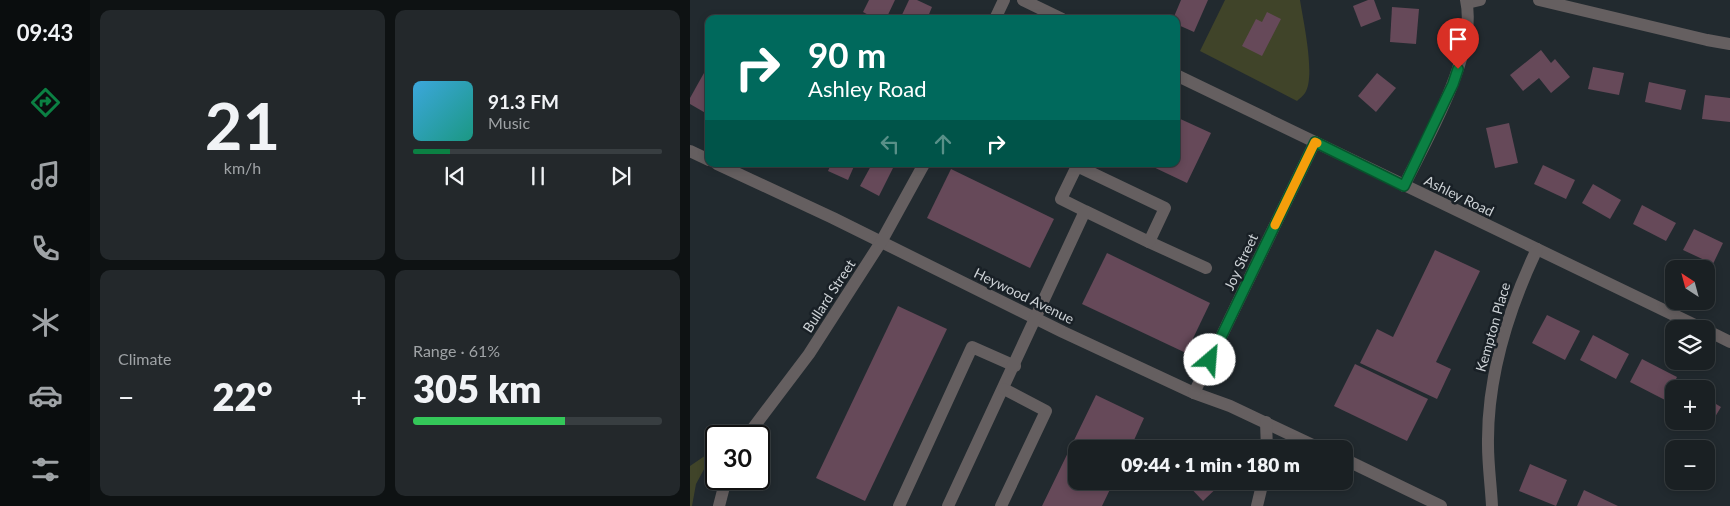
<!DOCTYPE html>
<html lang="en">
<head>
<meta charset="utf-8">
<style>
	:root { --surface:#1a2023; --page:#23282b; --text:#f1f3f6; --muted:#9fa3a6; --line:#383e41; --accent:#0b8043 }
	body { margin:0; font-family:Lato,sans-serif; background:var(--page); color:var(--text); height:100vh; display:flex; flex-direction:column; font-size:19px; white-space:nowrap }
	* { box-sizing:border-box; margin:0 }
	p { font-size:16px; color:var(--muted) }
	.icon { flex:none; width:28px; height:28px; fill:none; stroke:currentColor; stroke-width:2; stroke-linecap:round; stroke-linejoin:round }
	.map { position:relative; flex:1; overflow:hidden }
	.drawer { display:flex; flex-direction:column; gap:10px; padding:10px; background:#0e1213; width:600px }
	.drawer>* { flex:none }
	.top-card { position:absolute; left:15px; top:15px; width:475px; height:152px; border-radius:10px; box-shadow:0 2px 8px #0003,0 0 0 1px var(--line); background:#00695c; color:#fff; overflow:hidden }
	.needle { width:32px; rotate:324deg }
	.fabs { position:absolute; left:975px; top:260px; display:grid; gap:10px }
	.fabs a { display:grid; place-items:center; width:50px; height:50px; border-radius:10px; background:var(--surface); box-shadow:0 2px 8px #0003,0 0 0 1px var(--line); font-size:25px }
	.speed { position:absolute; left:15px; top:425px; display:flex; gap:10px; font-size:25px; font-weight:700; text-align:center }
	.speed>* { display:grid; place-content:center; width:65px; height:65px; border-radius:50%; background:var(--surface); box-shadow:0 2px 8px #0003,0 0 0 1px var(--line); line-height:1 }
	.speed .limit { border:2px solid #111; border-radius:8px; background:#fff; color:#111 }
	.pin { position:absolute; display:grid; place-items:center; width:42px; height:42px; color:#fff; margin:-51px -21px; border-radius:50% 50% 50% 0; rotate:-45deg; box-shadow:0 0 5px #0007 }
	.pin .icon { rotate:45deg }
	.me { position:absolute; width:55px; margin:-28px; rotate:27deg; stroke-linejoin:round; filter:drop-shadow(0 0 4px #0008) }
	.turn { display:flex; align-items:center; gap:18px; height:105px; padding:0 20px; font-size:22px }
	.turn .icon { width:65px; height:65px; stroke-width:2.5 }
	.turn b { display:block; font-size:35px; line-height:42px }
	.lanes { display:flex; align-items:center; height:48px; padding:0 20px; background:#0003; justify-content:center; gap:25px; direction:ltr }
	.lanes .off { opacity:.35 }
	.big { font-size:38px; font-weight:800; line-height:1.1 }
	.drawer .card { flex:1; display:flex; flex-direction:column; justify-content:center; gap:8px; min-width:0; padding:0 18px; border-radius:10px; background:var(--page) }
	.drawer .dial { align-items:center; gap:0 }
	.dial b { font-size:65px; line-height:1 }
	.song { display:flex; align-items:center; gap:15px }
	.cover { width:60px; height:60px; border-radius:8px; background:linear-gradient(135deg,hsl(200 70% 55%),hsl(170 70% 35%)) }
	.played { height:5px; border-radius:2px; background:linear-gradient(90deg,var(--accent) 15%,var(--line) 15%) }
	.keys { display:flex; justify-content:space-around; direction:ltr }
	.heat { display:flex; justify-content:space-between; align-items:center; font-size:28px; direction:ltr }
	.charge { height:8px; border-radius:4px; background:linear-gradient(90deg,#34c759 61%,var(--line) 0) }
	.drawer .tiles { flex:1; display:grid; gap:10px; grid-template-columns:repeat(2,1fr) }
	.trip { position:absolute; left:378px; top:440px; width:285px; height:50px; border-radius:10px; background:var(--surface); box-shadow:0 2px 8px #0003,0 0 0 1px var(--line); font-weight:800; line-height:50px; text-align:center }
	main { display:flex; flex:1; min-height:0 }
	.tabs { display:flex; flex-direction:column; width:90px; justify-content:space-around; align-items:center; background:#0a0d0e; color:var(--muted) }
	.tabs .icon { width:35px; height:35px }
	.tabs .selected { color:var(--accent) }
	.tabs b { font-size:22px; color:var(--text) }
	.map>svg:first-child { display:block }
	.green { fill:#404429 }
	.building { fill:#664959 }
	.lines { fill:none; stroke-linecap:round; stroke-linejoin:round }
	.minor { stroke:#655f60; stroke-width:12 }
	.route-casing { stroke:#07532c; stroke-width:12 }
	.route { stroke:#0b8043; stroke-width:9 }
	.slow { stroke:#f59e0b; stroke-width:9 }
	.labels { text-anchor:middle; stroke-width:5; stroke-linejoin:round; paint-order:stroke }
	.street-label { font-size:14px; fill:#cdd2d6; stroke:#192026 }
</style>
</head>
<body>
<main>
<nav class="tabs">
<b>09:43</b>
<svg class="icon selected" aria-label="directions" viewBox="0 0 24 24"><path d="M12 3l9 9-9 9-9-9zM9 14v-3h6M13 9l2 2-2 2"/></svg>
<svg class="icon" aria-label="music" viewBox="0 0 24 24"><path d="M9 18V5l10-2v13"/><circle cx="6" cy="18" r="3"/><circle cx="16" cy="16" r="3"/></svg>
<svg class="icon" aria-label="phone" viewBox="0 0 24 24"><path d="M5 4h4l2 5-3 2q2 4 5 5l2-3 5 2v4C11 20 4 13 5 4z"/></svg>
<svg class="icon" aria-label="climate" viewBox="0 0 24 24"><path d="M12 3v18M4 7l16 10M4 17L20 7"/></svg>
<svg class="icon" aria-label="car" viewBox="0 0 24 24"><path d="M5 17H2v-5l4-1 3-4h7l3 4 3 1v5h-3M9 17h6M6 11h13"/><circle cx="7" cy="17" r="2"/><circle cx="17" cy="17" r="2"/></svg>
<svg class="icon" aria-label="filters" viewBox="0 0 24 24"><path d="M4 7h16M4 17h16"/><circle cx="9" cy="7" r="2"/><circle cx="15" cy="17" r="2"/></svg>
</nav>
<section class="drawer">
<div class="tiles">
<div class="card dial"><b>21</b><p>km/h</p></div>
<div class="card">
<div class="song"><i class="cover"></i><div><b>91.3 FM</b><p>Music</p></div></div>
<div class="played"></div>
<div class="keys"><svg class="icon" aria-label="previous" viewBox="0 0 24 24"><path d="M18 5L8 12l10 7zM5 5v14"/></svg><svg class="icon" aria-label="pause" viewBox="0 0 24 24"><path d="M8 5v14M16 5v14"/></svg><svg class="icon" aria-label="next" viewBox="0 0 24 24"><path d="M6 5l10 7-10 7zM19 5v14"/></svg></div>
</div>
<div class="card"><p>Climate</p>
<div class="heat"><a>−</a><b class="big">22°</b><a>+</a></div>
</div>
<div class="card"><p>Range · 61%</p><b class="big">305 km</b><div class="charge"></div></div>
</div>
</section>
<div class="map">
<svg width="1040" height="506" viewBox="0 0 1040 506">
	<rect width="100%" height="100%" fill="#222a2f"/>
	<!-- green -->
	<g class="green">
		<path d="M535,0h75c3,20 16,77 5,93 -2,3 -6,6 -8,8l-97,-50z"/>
		<path d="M25,449l-19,35 -4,22h-2v-40z"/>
	</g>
	<!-- building -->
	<g class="building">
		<path d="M179,0h26l-9,19h-10l-13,-7z"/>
		<path d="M219,0h8l15,7 -5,12h-27z"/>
		<path d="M491,0h27l-14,32 -18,-8v-5h-3z"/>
		<path d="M678,0h6l7,19 -20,8 -8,-21z"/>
		<path d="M702,7l27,2 -3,35 -26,-2z"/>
		<path d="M577,12l14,7 -19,37 -20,-10 14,-27 6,3z"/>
		<path d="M851,50l10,13 4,-4 15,18 -19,16 -12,-15 -16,13 -13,-16z"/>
		<path d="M19,64v51l-19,-11v-6z"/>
		<path d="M903,67l31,6 -5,22 -31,-6z"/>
		<path d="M687,73l19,15 -20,24 -18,-16z"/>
		<path d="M959,82l37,8 -5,20 -36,-8z"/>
		<path d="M1015,95l25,3v24l-28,-3z"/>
		<path d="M486,117l35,16 -24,50 -40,-19h29z"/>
		<path d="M819,123l9,40 -23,5 -9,-40z"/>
		<path d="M141,164h24l-7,16 -20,-9z"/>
		<path d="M182,164h23l-16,32 -19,-10z"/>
		<path d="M853,165l32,15 -9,19 -32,-15z"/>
		<path d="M261,169l103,50 -24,49 -103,-50z"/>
		<path d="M903,184l28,16 -11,19 -28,-16z"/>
		<path d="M952,205l34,18 -10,18 -33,-17z"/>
		<path d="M1004,229l29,14 -10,21 -30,-14z"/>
		<path d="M745,250l45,21 -44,91 15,7 -14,30 -77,-36 17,-34 16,8z"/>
		<path d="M417,253l103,50 -24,50 -104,-49z"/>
		<path d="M208,306l49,23 -82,172 -49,-23z"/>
		<path d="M857,315l33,16 -15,29 -33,-17z"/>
		<path d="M903,335l36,19 -13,25 -36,-19z"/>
		<path d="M952,359l35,18 -12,23 -35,-18z"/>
		<path d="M665,364l73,35 -21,42 -73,-35z"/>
		<path d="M406,395l48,23 -14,31h-54v32h38l-12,25h-60z"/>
		<path d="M1016,398l15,9 -12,20 -10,-6h7z"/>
		<path d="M840,464l37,16 -11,26 -37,-15z"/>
		<path d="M494,481h40l-21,20z"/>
		<path d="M894,490l34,16h-41z"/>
	</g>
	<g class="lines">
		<!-- minor -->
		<g class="minor">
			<path d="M333,0l39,19"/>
			<path d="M849,0l168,40 23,4"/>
			<path d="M777,3l13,-3"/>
			<path d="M305,19l9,-19"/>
			<path d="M486,75l527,254"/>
			<path d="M0,151l19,9"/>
			<path d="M27,164l116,54 230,114 131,61 36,13 91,43"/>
			<path d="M714,186c23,-48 74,-133 62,-186"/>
			<path d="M459,242l57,26"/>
			<path d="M1016,330l24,12"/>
			<path d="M504,393l121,-251"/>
			<path d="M576,422l1,27"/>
			<path d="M57,436l62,-82 72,-112 43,-78"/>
			<path d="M654,459l97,47"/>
			<path d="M29,506l7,-27"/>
			<path d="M209,506l73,-159 43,19"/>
			<path d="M258,506l137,-295 -24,-12 16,-33 88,42 -16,34 -64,-31"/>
			<path d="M311,506l45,-95 -42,-22"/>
			<path d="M567,506l6,-25"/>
			<path d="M802,506c-1,-20 -4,-41 -4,-61 -1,-68 20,-135 49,-196"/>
		</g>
	</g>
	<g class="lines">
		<!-- route casing -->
		<g class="route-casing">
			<path id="route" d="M520,360l105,-218 89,44 49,-102 5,-15"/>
		</g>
		<!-- route -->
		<use href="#route" class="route"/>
		<!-- slow -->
		<path class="slow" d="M585,225l40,-83 2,1"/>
	</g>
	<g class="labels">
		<!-- street labels -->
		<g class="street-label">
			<text transform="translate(769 196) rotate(26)" y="5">Ashley Road</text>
			<text transform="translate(551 262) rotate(-65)" y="5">Joy Street</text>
			<text transform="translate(139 296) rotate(-57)" y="5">Bullard Street</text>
			<text transform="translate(334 296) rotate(26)" y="5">Heywood Avenue</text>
			<text transform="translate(803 327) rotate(-74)" y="5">Kempton Place</text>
		</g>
	</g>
</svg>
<div class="fabs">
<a><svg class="needle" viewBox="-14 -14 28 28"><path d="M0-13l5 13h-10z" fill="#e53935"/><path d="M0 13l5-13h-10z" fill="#9fa3a6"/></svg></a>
<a><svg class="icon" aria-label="layers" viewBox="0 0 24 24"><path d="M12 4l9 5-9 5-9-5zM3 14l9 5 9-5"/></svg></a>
<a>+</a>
<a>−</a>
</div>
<div class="speed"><div class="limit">30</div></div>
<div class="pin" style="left:768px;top:69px;background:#d93025"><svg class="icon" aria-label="arrive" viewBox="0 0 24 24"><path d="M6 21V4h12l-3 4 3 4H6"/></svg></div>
<svg class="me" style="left:520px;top:360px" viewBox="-20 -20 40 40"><circle r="19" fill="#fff"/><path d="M0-13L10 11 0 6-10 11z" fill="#0b8043"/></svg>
<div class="trip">09:44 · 1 min · 180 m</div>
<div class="top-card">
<div class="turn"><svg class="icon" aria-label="right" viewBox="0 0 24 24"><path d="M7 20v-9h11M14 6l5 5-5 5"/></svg><div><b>90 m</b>Ashley Road</div></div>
<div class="lanes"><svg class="icon off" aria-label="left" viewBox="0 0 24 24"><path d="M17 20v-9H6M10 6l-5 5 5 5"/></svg><svg class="icon off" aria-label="ahead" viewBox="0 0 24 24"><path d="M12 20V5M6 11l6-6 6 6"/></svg><svg class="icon" aria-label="right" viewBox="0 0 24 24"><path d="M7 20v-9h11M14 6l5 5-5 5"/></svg></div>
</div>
</div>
</main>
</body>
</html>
